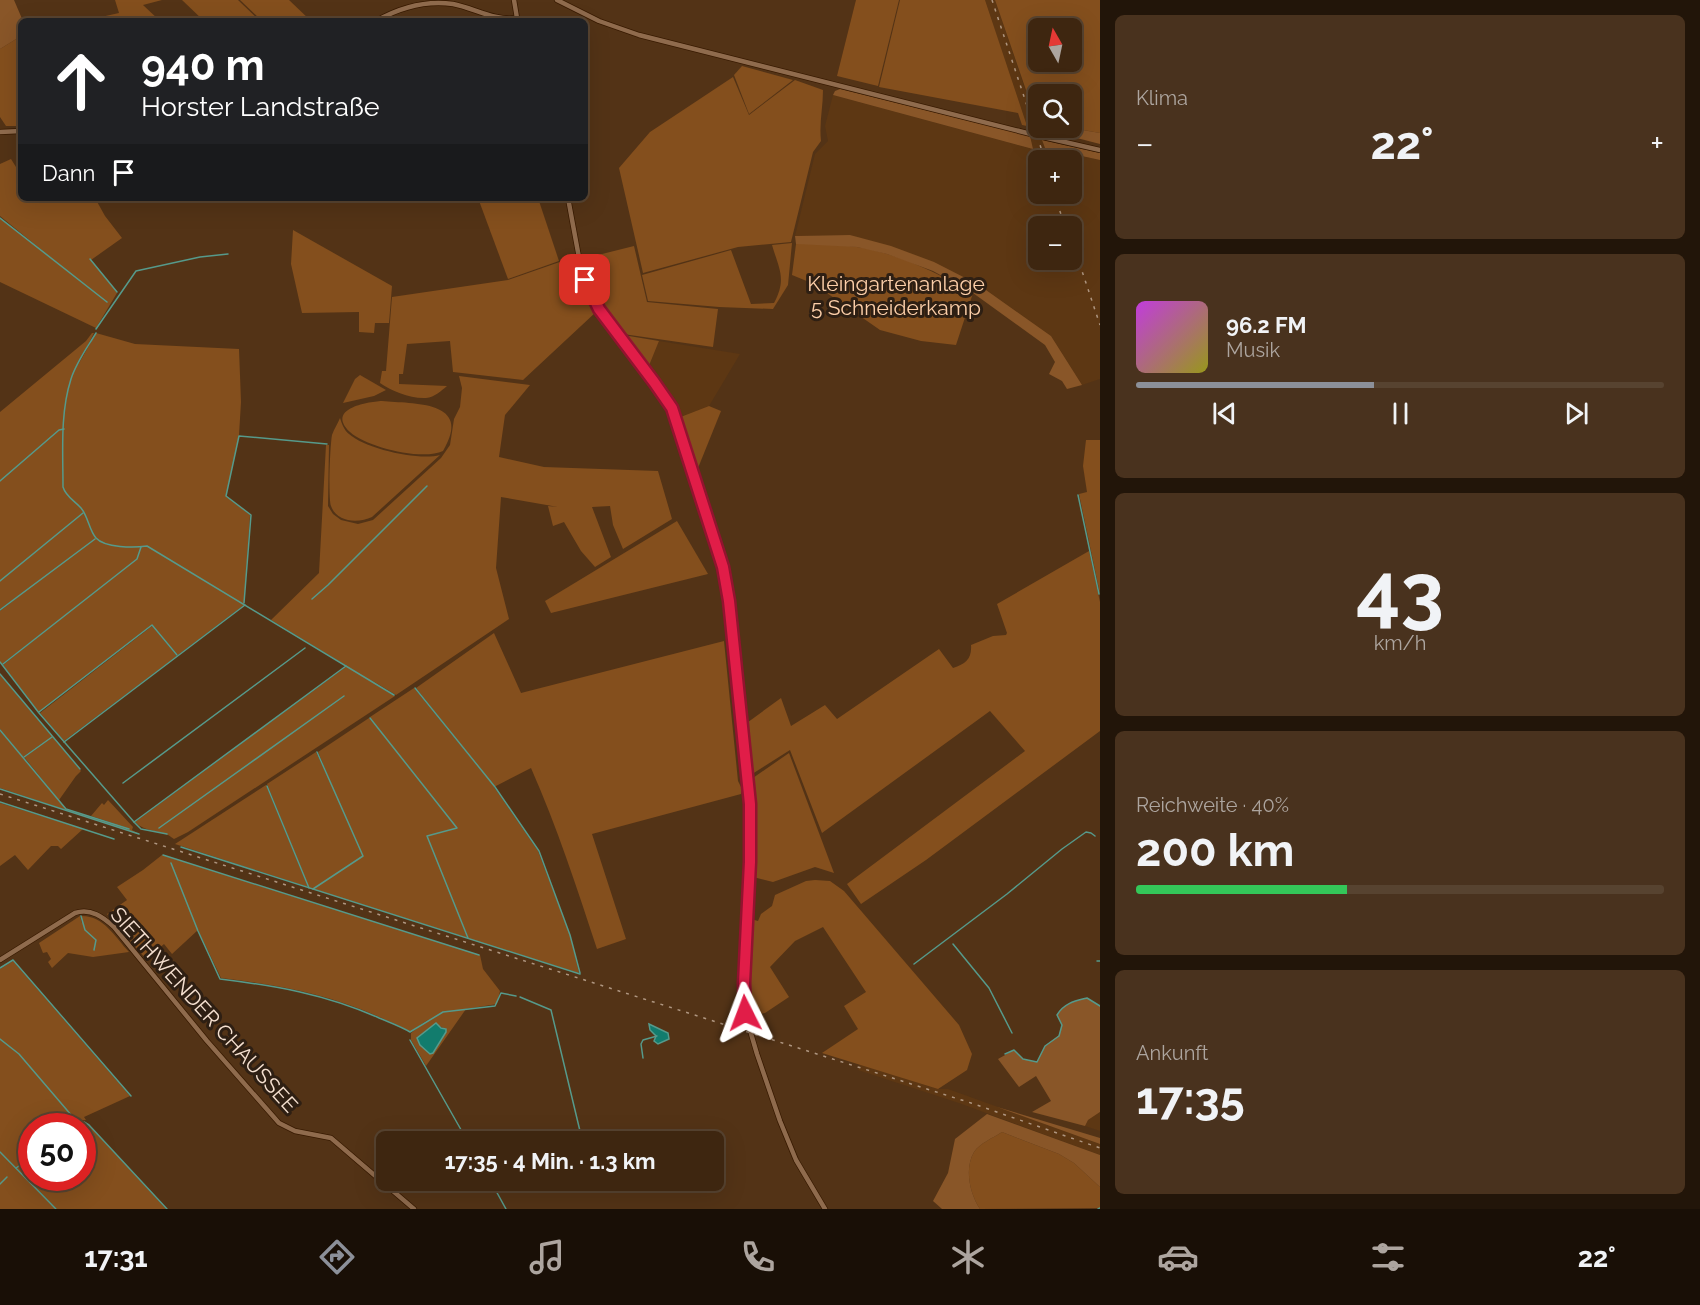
<!DOCTYPE html>
<html lang="de">
<head>
<meta charset="utf-8">
<style>
	:root { --surface:#3e2610; --page:#49321e; --text:#f1f3f6; --muted:#ada59f; --line:#574330; --accent:#8c9099 }
	body { margin:0; font-family:Raleway,sans-serif; background:var(--page); color:var(--text); height:100vh; display:flex; flex-direction:column; font-size:22px; white-space:nowrap }
	* { box-sizing:border-box; margin:0 }
	p { font-size:20px; color:var(--muted) }
	.icon { flex:none; width:33px; height:33px; fill:none; stroke:currentColor; stroke-width:2; stroke-linecap:round; stroke-linejoin:round }
	.map { position:relative; flex:1; overflow:hidden }
	.drawer { display:flex; flex-direction:column; gap:15px; padding:15px; background:#221509; width:600px }
	.drawer>* { flex:none }
	.guide { position:absolute; left:18px; top:18px; width:570px; height:183px; border-radius:9px; box-shadow:0 6px 24px #0002,0 0 0 2px var(--line); background:#202124; color:#fff; overflow:hidden }
	.needle { width:39px; rotate:351deg }
	.buttons { position:absolute; left:1028px; top:18px; display:grid; gap:12px }
	.buttons a { display:grid; place-items:center; width:54px; height:54px; border-radius:9px; background:var(--surface); box-shadow:0 6px 24px #0002,0 0 0 2px var(--line); font-size:30px }
	.speed { position:absolute; left:18px; top:1113px; display:flex; gap:12px; font-size:30px; font-weight:700; text-align:center }
	.speed>* { display:grid; place-content:center; width:78px; height:78px; border-radius:50%; background:var(--surface); box-shadow:0 6px 24px #0002,0 0 0 2px var(--line); line-height:1 }
	.speed .limit { border:9px solid #d22; background:#fff; color:#111 }
	.pin { position:absolute; display:grid; place-items:center; width:51px; height:51px; color:#fff; margin:-26px; border-radius:12px; box-shadow:0 3px 9px #0006 }
	.me { position:absolute; width:66px; margin:-33px; rotate:357deg; stroke-linejoin:round; filter:drop-shadow(0 0 4px #0008) }
	.turn { display:flex; align-items:center; gap:21px; height:126px; padding:0 24px; font-size:27px }
	.turn .icon { width:78px; height:78px; stroke-width:2.5 }
	.turn b { display:block; font-size:42px; line-height:51px }
	.then { display:flex; align-items:center; height:57px; padding:0 24px; background:#0003; gap:12px; font-size:22px }
	.big { font-size:45px; font-weight:700; line-height:1.1 }
	.drawer .card { flex:1; display:flex; flex-direction:column; justify-content:center; gap:9px; min-width:0; padding:0 21px; border-radius:9px; background:var(--page) }
	.drawer .dial { align-items:center; gap:0 }
	.dial b { font-size:78px; line-height:1 }
	.song { display:flex; align-items:center; gap:18px }
	.cover { width:72px; height:72px; border-radius:9px; background:linear-gradient(135deg,hsl(290 70% 55%),hsl(60 70% 35%)) }
	.played { height:6px; border-radius:3px; background:linear-gradient(90deg,var(--accent) 45%,var(--line) 45%) }
	.keys { display:flex; justify-content:space-around; direction:ltr }
	.heat { display:flex; justify-content:space-between; align-items:center; font-size:33px; direction:ltr }
	.charge { height:9px; border-radius:4px; background:linear-gradient(90deg,#34c759 40%,var(--line) 0) }
	.trip { position:absolute; left:376px; top:1131px; width:348px; height:60px; border-radius:9px; background:var(--surface); box-shadow:0 6px 24px #0002,0 0 0 2px var(--line); font-weight:700; line-height:60px; text-align:center }
	.menu { display:flex; height:96px; justify-content:space-around; align-items:center; background:#190f06; color:var(--muted) }
	.menu .icon { width:42px; height:42px }
	.menu .on { color:var(--accent) }
	.menu b { font-size:27px; color:var(--text) }
	main { display:flex; flex:1; min-height:0 }
	.map>svg:first-child { display:block }
	.built { fill:#5d3713; fill-rule:evenodd }
	.green { fill:#844f1d; fill-rule:evenodd }
	.forest { fill:#895628 }
	.water { fill:#127c6d; stroke:#569a8b; stroke-width:1.5 }
	.lines { fill:none; stroke-linecap:round; stroke-linejoin:round }
	.stream { stroke:#569a8b; stroke-width:1.5 }
	.secondary-casing { stroke:#381a00; stroke-width:6 }
	.secondary { stroke:#8f6b4d; stroke-width:4.5 }
	.rail { stroke:#af9680; stroke-width:1.5; stroke-dasharray:3 6; stroke-linecap:butt }
	.secondary-bridge-casing { stroke:#381a00; stroke-width:6; stroke-linecap:butt }
	.secondary-bridge { stroke:#8f6b4d; stroke-width:4.5 }
	.route-casing { stroke:#92132f; stroke-width:15 }
	.route { stroke:#e11d48; stroke-width:10 }
	.labels { text-anchor:middle; stroke-width:6; stroke-linejoin:round; paint-order:stroke }
	.park-label { font-size:21px; fill:#fccea8; stroke:#2e1f13 }
	.street-label { font-size:21px; fill:#f5e0d0; stroke:#2e1f13 }
</style>
</head>
<body>
<main>
<div class="map">
<svg width="1100" height="1209" viewBox="0 0 1100 1209">
	<rect width="100%" height="100%" fill="#533316"/>
	<!-- built -->
	<g class="built">
		<path d="M985,0h10l50,148 55,12v219l-18,6 -31,-49 -72,-51 -129,-50 -55,1 20,-82 13,-13 -3,-15 8,-31 200,54zM1038,160h33v34h-33zM1038,226h33v34h-33z"/>
		<path d="M659,341l81,13 -31,52 -31,12 -10,-22 -20,-28z"/>
		<path d="M860,1064l78,25h10l152,55v11l-141,-52 -101,-33z"/>
		<path d="M1100,1112v19l-15,-5 3,-6z"/>
	</g>
	<!-- green -->
	<g class="green">
		<path d="M115,0h47l-19,5 17,16h-77l36,-8z"/>
		<path d="M182,0h56l22,21h-56z"/>
		<path d="M240,0h49l22,21h-49z"/>
		<path d="M856,0h43l-21,86 -41,-10z"/>
		<path d="M900,0h85l42,126 -5,-1 -4,-12 -139,-26z"/>
		<path d="M995,0h105v133l-29,-5v-34h-33v31zM1038,28h33v34h-33z"/>
		<path d="M21,36v90h-15l-6,-9v-68z"/>
		<path d="M742,66l51,14 -44,34 -15,-39z"/>
		<path d="M733,77l16,38 46,-35 28,10c0,18 -4,33 -2,51l-8,11 -22,90 -53,5 -95,26 -24,-105 31,-36z"/>
		<path d="M11,159l10,16v23h74l10,18 17,22 -31,22 26,33 -21,35 -96,-46v-64l44,34 -44,-36v-52z"/>
		<path d="M478,198h60l21,63 -51,18z"/>
		<path d="M293,230l99,56 -3,37h-14l-1,10 -15,-1v-20l-57,1 -11,-49z"/>
		<path d="M792,243l-4,42 -15,24 -54,-2 -71,-6 -6,-26 89,-25 20,54 23,-1c13,-24 5,-34 -2,-58z"/>
		<path d="M796,244c20,0 41,0 61,3 41,6 80,26 116,46l-17,52 -35,-4 -41,-11 -66,-46 -22,-9z"/>
		<path d="M634,246l13,56 71,7 -5,38 -90,-13c-20,-23 -33,-46 -41,-75z"/>
		<path d="M574,257l8,28 14,27 -73,68 -70,-8 -3,-31 -43,3 -4,30h-4v10l48,2c-6,5 -12,11 -21,12 -15,1 -35,-7 -46,-15l2,-12h4l6,-74 116,-17z"/>
		<path d="M92,333h2l-16,32 18,-32 39,11 104,5 2,53 -2,33 -13,61 24,19 -6,90 -66,50 -26,-30 -113,87 -36,-47 52,-42 -53,41 -2,-2v-51l28,-22 -28,20v-197l86,-71z"/>
		<path d="M623,335l36,6 -11,27z"/>
		<path d="M360,375l26,15 -12,6 -31,7 12,-24z"/>
		<path d="M459,376l71,9 -25,30 -6,42 45,10 114,4 14,48 -49,30 -10,-24 -3,-19 -18,1 19,50 -16,10 -14,-16 -17,-29 -11,4 -5,-20 10,1 -57,-10 -5,71 13,51 -113,76 -25,-15 24,16 -207,136 -14,7c-13,-11 -27,-5 -39,-17l212,-156 -76,-46 48,-47 7,-128h3l-1,61 5,8 8,6 17,4 15,-4 68,-62 9,-13 4,-26 6,-12 2,-19z"/>
		<path d="M382,401c31,3 92,-1 61,50 -21,10 -77,-4 -93,-19 -24,-23 16,-30 32,-31z"/>
		<path d="M709,406l12,5 -25,62 -18,-55z"/>
		<path d="M340,418c2,6 4,12 9,16 17,15 70,27 91,21l-68,62c-13,6 -35,6 -41,-11 -3,-9 -1,-60 1,-71 2,-6 6,-12 8,-17z"/>
		<path d="M1086,440h14v154l-21,-100 8,-2 -4,-26z"/>
		<path d="M677,521l31,53 -157,39 -6,-12z"/>
		<path d="M1089,551l11,51v129l-174,129 -65,44 -14,-20 178,-133 -35,-40 -168,122 -32,-83 -41,26 -5,-51 37,-27 10,28 34,-21 12,14 102,-70 14,19c13,-4 19,-9 18,-23l22,-9 13,-1 1,-2 -10,-29z"/>
		<path d="M152,626l25,30 -113,85 -24,-28z"/>
		<path d="M494,633l27,60 203,-52 14,140 4,8 -1,5 -149,40 34,105 -29,10c-20,-61 -40,-122 -66,-181l-37,19 44,64 32,84 9,38 -110,-34 -23,-55 22,54 -159,-50 -42,-104 49,-32 18,38 -16,-38 51,-34 14,16 -13,-17 44,-29 74,91 -72,-91z"/>
		<path d="M0,675l81,96 -5,5 -17,24 -35,-43 23,-17 -24,17 -23,-28z"/>
		<path d="M0,731l66,78 62,19 -37,-12 11,-13 2,2 4,-5 25,27 -1,3 9,5 -141,-47z"/>
		<path d="M789,753l45,120 -19,-6 -42,15 -20,-5v-68l-3,-29z"/>
		<path d="M266,785l42,102 -133,-43z"/>
		<path d="M0,803l83,26 -22,20 -3,-3h-7l-23,24 -13,-15 -15,11z"/>
		<path d="M162,855l318,100 3,14 17,22 -3,13 -31,5 -40,57 -15,-26v-7l18,-14 -19,13c-10,-7 -22,-11 -33,-16 -52,-23 -101,-31 -156,-38l-23,-48 -26,24 -8,-10 -18,15 -39,-45 20,-14 -10,-13 26,-17zM437,1025l9,4v3l-13,21 -12,-18z"/>
		<path d="M815,880l15,1 14,10 115,134 13,29 -5,16 -29,19 -116,-36 36,-24 -14,-23 22,-14 -43,-65 -28,14 -25,26 19,30 -24,16 -14,2v-96l7,2 3,-7 11,-8 3,-11 31,-14z"/>
		<path d="M80,916l2,7v-7c22,0 33,21 47,36l-36,5 -25,-4 -16,15 -4,-6 3,-3 -4,-7 -4,1 -4,-10z"/>
		<path d="M13,961l117,135 -46,21 2,3 -10,1 2,2 11,2 77,84h-109l-44,-43 43,43h-56v-240zM32,1126h50v52h-50z"/>
		<path d="M1002,1132l57,22 15,9 26,24v21l-120,1c-10,-15 -16,-40 -6,-57 6,-9 19,-14 28,-20z"/>
	</g>
	<!-- forest -->
	<g class="forest">
		<path d="M0,0h14l9,21h-2v15l-21,13z"/>
		<path d="M840,89l190,47 3,13 -200,-54 2,-4z"/>
		<path d="M1038,128h33l29,5v11z"/>
		<path d="M1042,140l58,13v7l-55,-12z"/>
		<path d="M850,235l41,11 43,16 45,23 72,51 31,49 -15,4 -5,-8 -13,-7 6,-12 -10,-17 -72,-52 -40,-22 -46,-17 -30,-7 -61,-3 -1,-8z"/>
		<path d="M1087,998l13,8v106l-12,8 -3,6 -53,-14 19,-11 -15,-25 -17,11 -21,-28 16,-9 9,9 14,3 8,-16 14,-11 3,-10 -5,-10c7,-12 18,-14 30,-17z"/>
		<path d="M997,1107l103,31v6z"/>
		<path d="M987,1114l113,41v32l-26,-24 -15,-9 -57,-22c-9,6 -22,11 -28,20 -10,17 -4,42 6,57h-38l-9,-8 15,-28 7,-34z"/>
	</g>
	<!-- water -->
	<g class="water">
		<path d="M436,1023l5,5 5,1v3l-13,21 -3,1 -10,-9 -3,-7z"/>
		<path d="M649,1024l19,9 1,6 -11,5 -4,-3 2,-5 -6,-6z"/>
	</g>
	<g class="lines">
		<!-- stream -->
		<g class="stream">
			<path d="M0,218l107,84"/>
			<path d="M90,259l27,33"/>
			<path d="M96,329l40,-58 64,-14 28,-3"/>
			<path d="M96,333c-9,15 -20,30 -25,46 -11,34 -8,73 -8,108 3,10 11,13 18,21 7,8 8,22 15,30 9,10 38,10 51,8l247,149"/>
			<path d="M0,481l59,-51 5,-1"/>
			<path d="M1078,495l21,99"/>
			<path d="M0,581l83,-68"/>
			<path d="M312,599l16,-14 99,-99"/>
			<path d="M244,603l7,-88 -25,-19 13,-60 88,8"/>
			<path d="M0,610l95,-71"/>
			<path d="M0,662l39,51 95,109 7,7 26,5"/>
			<path d="M3,664l134,-105 4,-12"/>
			<path d="M0,674l80,95"/>
			<path d="M415,688l80,99 44,64 31,84 10,38"/>
			<path d="M39,712l113,-87 25,30"/>
			<path d="M370,718l87,110 -30,8 41,102"/>
			<path d="M0,730l66,79 63,20"/>
			<path d="M64,742l181,-137"/>
			<path d="M24,757l28,-20"/>
			<path d="M123,783l182,-135"/>
			<path d="M267,786l42,102"/>
			<path d="M0,789l139,45"/>
			<path d="M0,802l114,37"/>
			<path d="M752,806l1,71"/>
			<path d="M134,822l212,-156"/>
			<path d="M159,828l185,-132"/>
			<path d="M181,847l399,127"/>
			<path d="M163,855l316,100"/>
			<path d="M171,863l27,68 22,48c57,7 104,15 157,38 11,5 23,9 33,15l33,-20 52,-6 6,-13 15,3"/>
			<path d="M313,889l50,-33 -46,-104"/>
			<path d="M81,916l4,14 11,10 -2,10"/>
			<path d="M953,944l36,44 23,45"/>
			<path d="M1097,961h3"/>
			<path d="M914,964l93,-70 55,-45 24,-17 5,1 4,3"/>
			<path d="M0,968l13,-8 118,136"/>
			<path d="M520,997l31,13 29,121"/>
			<path d="M0,1039l19,15 59,69 6,-1 5,3 78,84"/>
			<path d="M410,1040l58,102"/>
			<path d="M1005,1054l9,-4 9,9 14,3 8,-16 14,-10 3,-11 -5,-10c7,-12 18,-14 30,-17l13,8"/>
			<path d="M643,1058l-2,-14 2,-4 14,-4"/>
			<path d="M0,1152l56,57"/>
			<path d="M16,1168l16,-11"/>
			<path d="M490,1180l16,29"/>
			<path d="M0,1184l7,-7"/>
			<path d="M1098,1209l2,-1"/>
		</g>
		<!-- secondary casing -->
		<g class="secondary-casing">
			<g id="secondary">
				<path d="M514,0l3,18"/>
				<path d="M557,0l42,21 40,14 380,96"/>
				<path d="M376,21c23,-13 49,-21 77,-17 21,4 41,17 63,14"/>
				<path d="M0,132l21,-1"/>
				<path d="M1043,137l57,13"/>
				<path d="M568,198l12,65 5,17 14,29 55,73 18,26 51,159 6,34 21,203v58l-6,121 1,30 12,41 23,67 16,39 29,49"/>
				<path d="M0,960l75,-47c16,-5 28,4 39,14l93,114 72,82 16,8 36,7 83,71"/>
			</g>
		</g>
		<!-- secondary -->
		<use href="#secondary" class="secondary"/>
		<!-- rail -->
		<g class="rail">
			<path d="M992,0l53,160"/>
			<path d="M1054,194l11,32"/>
			<path d="M1071,238l29,87"/>
			<path d="M0,794l971,309 129,45"/>
		</g>
		<!-- secondary-bridge casing -->
		<g class="secondary-bridge-casing">
			<path id="secondary-bridge" d="M1019,131l24,6"/>
		</g>
		<!-- secondary-bridge -->
		<use href="#secondary-bridge" class="secondary-bridge"/>
	</g>
	<g class="lines">
		<!-- route casing -->
		<g class="route-casing">
			<path id="route" d="M585,280l14,29 55,73 18,26 51,159 6,34 21,203v58l-6,121 1,30"/>
		</g>
		<!-- route -->
		<use href="#route" class="route"/>
	</g>
	<g class="labels">
		<!-- park labels -->
		<g class="park-label">
			<text x="896" y="291">Kleingartenanlage<tspan x="896" dy="24">5 Schneiderkamp</tspan></text>
		</g>
		<!-- street labels -->
		<g class="street-label">
			<text transform="translate(204 1010) rotate(48)" y="7">SIETHWENDER CHAUSSEE</text>
		</g>
	</g>
</svg>
<div class="buttons">
<a><svg class="needle" viewBox="-14 -14 28 28"><path d="M0-13l5 13h-10z" fill="#e53935"/><path d="M0 13l5-13h-10z" fill="#ada59f"/></svg></a>
<a><svg class="icon" aria-label="search" viewBox="0 0 24 24"><circle cx="10" cy="10" r="6"/><path d="M15 15l6 6"/></svg></a>
<a>+</a>
<a>−</a>
</div>
<div class="speed"><div class="limit">50</div></div>
<div class="pin" style="left:585px;top:280px;background:#d93025"><svg class="icon" aria-label="arrive" viewBox="0 0 24 24"><path d="M6 21V4h12l-3 4 3 4H6"/></svg></div>
<svg class="me" style="left:745px;top:1013px" viewBox="-20 -20 40 40"><path d="M0-17L14 15 0 8-14 15z" fill="#e11d48" stroke="#fff" stroke-width="4"/></svg>
<div class="trip">17:35 · 4 Min. · 1.3 km</div>
<div class="guide">
<div class="turn"><svg class="icon" aria-label="ahead" viewBox="0 0 24 24"><path d="M12 20V5M6 11l6-6 6 6"/></svg><div><b>940 m</b>Horster Landstraße</div></div>
<div class="then">Dann<svg class="icon" aria-label="arrive" viewBox="0 0 24 24"><path d="M6 21V4h12l-3 4 3 4H6"/></svg></div>
</div>
</div>
<section class="drawer">
<div class="card"><p>Klima</p>
<div class="heat"><a>−</a><b class="big">22°</b><a>+</a></div>
</div>
<div class="card">
<div class="song"><i class="cover"></i><div><b>96.2 FM</b><p>Musik</p></div></div>
<div class="played"></div>
<div class="keys"><svg class="icon" aria-label="previous" viewBox="0 0 24 24"><path d="M18 5L8 12l10 7zM5 5v14"/></svg><svg class="icon" aria-label="pause" viewBox="0 0 24 24"><path d="M8 5v14M16 5v14"/></svg><svg class="icon" aria-label="next" viewBox="0 0 24 24"><path d="M6 5l10 7-10 7zM19 5v14"/></svg></div>
</div>
<div class="card dial"><b>43</b><p>km/h</p></div>
<div class="card"><p>Reichweite · 40%</p><b class="big">200 km</b><div class="charge"></div></div>
<div class="card"><p>Ankunft</p><b class="big">17:35</b></div>
</section>
</main>
<nav class="menu">
<b>17:31</b>
<svg class="icon on" aria-label="directions" viewBox="0 0 24 24"><path d="M12 3l9 9-9 9-9-9zM9 14v-3h6M13 9l2 2-2 2"/></svg>
<svg class="icon" aria-label="music" viewBox="0 0 24 24"><path d="M9 18V5l10-2v13"/><circle cx="6" cy="18" r="3"/><circle cx="16" cy="16" r="3"/></svg>
<svg class="icon" aria-label="phone" viewBox="0 0 24 24"><path d="M5 4h4l2 5-3 2q2 4 5 5l2-3 5 2v4C11 20 4 13 5 4z"/></svg>
<svg class="icon" aria-label="climate" viewBox="0 0 24 24"><path d="M12 3v18M4 7l16 10M4 17L20 7"/></svg>
<svg class="icon" aria-label="car" viewBox="0 0 24 24"><path d="M5 17H2v-5l4-1 3-4h7l3 4 3 1v5h-3M9 17h6M6 11h13"/><circle cx="7" cy="17" r="2"/><circle cx="17" cy="17" r="2"/></svg>
<svg class="icon" aria-label="filters" viewBox="0 0 24 24"><path d="M4 7h16M4 17h16"/><circle cx="9" cy="7" r="2"/><circle cx="15" cy="17" r="2"/></svg>
<b>22°</b>
</nav>
</body>
</html>
